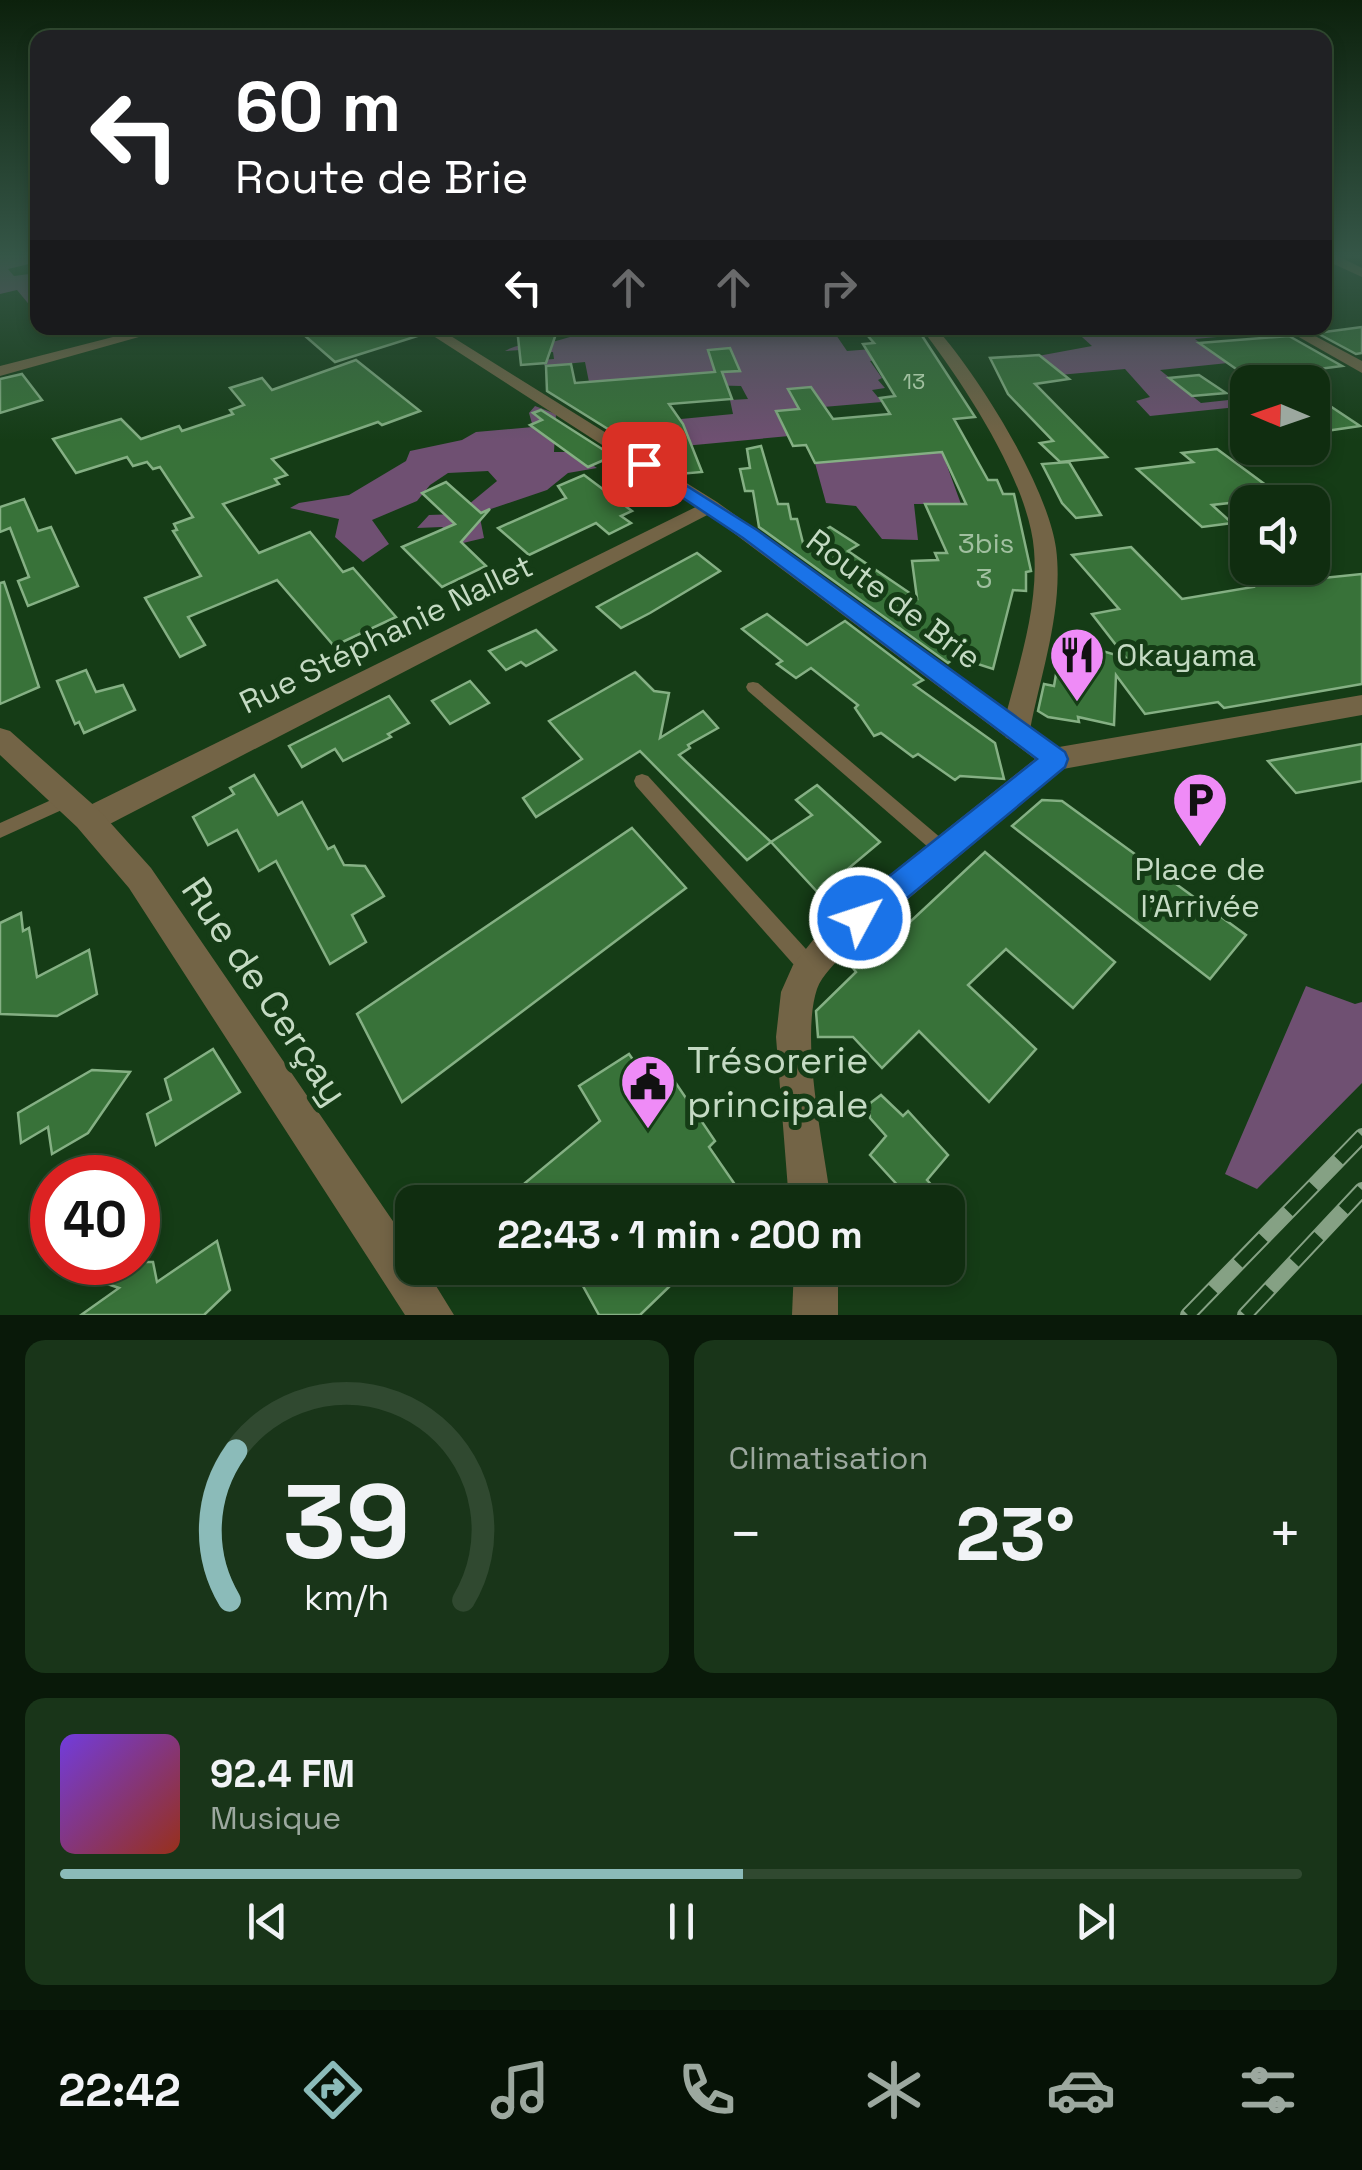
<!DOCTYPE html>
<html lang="fr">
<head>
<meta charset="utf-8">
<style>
	:root { --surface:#102d10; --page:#193519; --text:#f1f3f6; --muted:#9ca89f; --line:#304930; --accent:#8bbbb9 }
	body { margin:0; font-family:"Space Grotesk",sans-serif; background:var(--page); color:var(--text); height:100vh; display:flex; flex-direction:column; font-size:38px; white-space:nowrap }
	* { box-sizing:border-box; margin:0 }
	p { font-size:32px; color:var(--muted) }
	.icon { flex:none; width:55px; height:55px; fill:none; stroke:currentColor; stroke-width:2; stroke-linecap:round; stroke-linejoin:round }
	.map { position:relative; height:1315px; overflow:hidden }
	.panel { display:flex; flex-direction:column; gap:25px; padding:25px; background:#091909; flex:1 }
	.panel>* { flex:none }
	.guide { position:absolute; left:30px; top:30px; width:1302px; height:305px; border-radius:20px; box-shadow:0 5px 15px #0003,0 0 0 2px var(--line); background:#202124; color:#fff; overflow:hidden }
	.needle { width:65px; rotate:272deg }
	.tools { position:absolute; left:1230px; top:365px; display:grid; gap:20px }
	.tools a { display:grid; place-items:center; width:100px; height:100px; border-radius:20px; background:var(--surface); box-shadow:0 5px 15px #0003,0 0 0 2px var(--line); font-size:50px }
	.speed { position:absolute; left:30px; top:1155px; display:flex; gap:20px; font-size:50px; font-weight:700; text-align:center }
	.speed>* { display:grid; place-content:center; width:130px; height:130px; border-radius:50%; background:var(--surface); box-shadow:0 5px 15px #0003,0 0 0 2px var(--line); line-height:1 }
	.speed .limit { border:15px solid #d22; background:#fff; color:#111 }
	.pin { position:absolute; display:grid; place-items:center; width:85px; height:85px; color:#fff; margin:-42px; border-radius:20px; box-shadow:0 5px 15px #0006 }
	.me { position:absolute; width:110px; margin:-55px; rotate:50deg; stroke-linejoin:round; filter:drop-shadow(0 0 8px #0008) }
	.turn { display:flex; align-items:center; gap:35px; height:210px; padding:0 40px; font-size:45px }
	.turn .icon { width:130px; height:130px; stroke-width:2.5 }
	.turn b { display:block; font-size:70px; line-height:85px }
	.lanes { display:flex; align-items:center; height:95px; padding:0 40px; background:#0003; justify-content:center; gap:50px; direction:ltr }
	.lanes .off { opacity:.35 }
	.big { font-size:75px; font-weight:700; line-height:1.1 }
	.panel .card { flex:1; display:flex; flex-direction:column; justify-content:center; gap:15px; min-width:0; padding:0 35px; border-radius:20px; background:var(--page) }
	.panel .dial { align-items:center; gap:0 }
	.dial svg { height:260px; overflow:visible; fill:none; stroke:var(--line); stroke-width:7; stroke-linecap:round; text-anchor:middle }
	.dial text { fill:var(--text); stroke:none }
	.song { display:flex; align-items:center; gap:30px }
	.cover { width:120px; height:120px; border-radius:15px; background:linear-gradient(135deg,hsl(260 70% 55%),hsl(10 70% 35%)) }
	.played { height:10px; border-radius:5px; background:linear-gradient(90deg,var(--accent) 55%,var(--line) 55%) }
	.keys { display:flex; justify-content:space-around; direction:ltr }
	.heat { display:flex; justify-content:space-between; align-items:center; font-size:55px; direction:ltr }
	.panel .tiles { flex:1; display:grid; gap:25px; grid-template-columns:1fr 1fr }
	.card:last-child { grid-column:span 2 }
	.trip { position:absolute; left:395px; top:1185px; width:570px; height:100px; border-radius:20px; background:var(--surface); box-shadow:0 5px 15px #0003,0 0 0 2px var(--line); font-weight:700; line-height:100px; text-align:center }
	.tabs { display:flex; height:160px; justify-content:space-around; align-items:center; background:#061206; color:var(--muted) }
	.tabs .icon { width:70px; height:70px }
	.tabs .current { color:var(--accent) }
	.tabs b { font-size:45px; color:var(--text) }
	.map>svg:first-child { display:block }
	.green { fill:#6f5072 }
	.building { fill:#387239; stroke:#85b084; stroke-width:2.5 }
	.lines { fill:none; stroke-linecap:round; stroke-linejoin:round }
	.service { fill:#736446; fill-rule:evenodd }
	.minor { fill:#736446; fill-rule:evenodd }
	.tertiary { fill:#736446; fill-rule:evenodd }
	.rail-casing { stroke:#85a184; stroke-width:16 }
	.rail { stroke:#153c16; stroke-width:12; stroke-dasharray:36; stroke-linecap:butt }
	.route { fill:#1a73e8; stroke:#114b97; stroke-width:2.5 }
	.labels { text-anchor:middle; stroke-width:10; stroke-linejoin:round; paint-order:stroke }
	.far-number-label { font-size:22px; fill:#a1c0a0 }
	.number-label { font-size:28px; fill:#a1c0a0 }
	.street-label { font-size:32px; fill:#c4dac3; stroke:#153c16 }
	.poi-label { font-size:32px; fill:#c4dac3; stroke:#153c16; text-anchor:start }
	.near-street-label { font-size:38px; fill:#c4dac3; stroke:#153c16 }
	.near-poi-label { font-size:38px; fill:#c4dac3; stroke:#153c16; text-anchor:start }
</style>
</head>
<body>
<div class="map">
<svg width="1362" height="1315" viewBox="0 0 1362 1315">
	<rect width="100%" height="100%" fill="#153c16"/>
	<!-- green -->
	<g class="green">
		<path d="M0,256h37v6l-29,7 6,7 23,-3v41l-20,-24 -17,4z"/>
		<path d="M604,328h106l3,3 131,-3 -12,1 15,22 25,-2 9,10 -11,2 12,17 -4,2 7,8 -13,2 10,12 -106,9 8,17 12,-1 4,8 -116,11 -3,-27 52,-5 -3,-14 18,-1 -7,-13 -152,-4 -4,-20 -40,4 -4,-6 13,-1 -1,-7 -31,2 -1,-4 -16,1c18,-11 38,-5 58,-12 14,-4 25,-7 41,-8z"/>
		<path d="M1072,328l148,2 8,6 -33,3 33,24 -68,7 41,33 46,-5v8l-97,10 -14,-15 14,-4 -25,-28 -77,7 -21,-18 65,-12z"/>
		<path d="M535,406l21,8 -2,38h18l25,16 -29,5 -21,17 -68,23 5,25 -21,5 -21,-16 -25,1 12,-13 28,-1 40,-33 -9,-10 -40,2 -18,12 -13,16 -45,19 17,24 -26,18 -28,-25 4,-18 -49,-11 9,-5 50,-8 57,-34 4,-10 52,-11 14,-8 57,-5 -4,-14z"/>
		<path d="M942,452l19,52h-47l4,36 -36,-1 -26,-33 -30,-3 -11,-40z"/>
		<path d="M1306,986l49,18 7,-2v81l-105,106 -32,-15z"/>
	</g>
	<!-- building -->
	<g class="building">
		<path d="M1362,327v26l-6,1 -39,-21z"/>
		<path d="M296,328h122l6,6 -89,28z"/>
		<path d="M517,328h41l-12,35 -25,2z"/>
		<path d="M861,328h56l58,89 -21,2 34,61h9l6,14h11l17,77 -5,1v19l-13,-1 -20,79 -37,-12 -8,6 -189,-136 -6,-36h-8l-5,-22 10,-1 -3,-19 14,-3 17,58h10l3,15h6l6,24 27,-16 28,18 -10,6 69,47 -5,-37 26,-1 -3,-7h12l-22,-49h41l-24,-52 -127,11 -9,-18 -13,1 -17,-35 23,-2 -11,-20 23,-2 22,32 57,-5 -10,-16 15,-2 -32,-52 11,-1z"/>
		<path d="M1289,336l53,30 -93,12 -50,-35z"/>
		<path d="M730,348l10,23 -18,1 10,27 -63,5 14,20 19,48 -23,2 -6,-4 -8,-23 -25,2 -93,-58 -1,-25 25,-2 4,19 140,-11 -7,-22z"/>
		<path d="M1039,355l30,24 -34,5 72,73 -47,5 -20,-19 13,-2 -45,-47 -18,-36z"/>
		<path d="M356,360l64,51 -38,14 -4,-3 -106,37 15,16 -12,4 4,5 -56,20 36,49 51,-21 33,40 10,-4 43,49 -62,29 -57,-66 -89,37 17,28 -25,12 -35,-59 56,-22 -28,-45 4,-1 -3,-6 19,-7 -33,-50 -7,2 -6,-7 -14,4 -6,-9 -51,16 -23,-34 68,-20 20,20 38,-13 3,5 51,-17 -3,-4 14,-5 -14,-17 32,-10 10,12z"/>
		<path d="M22,374l20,26 -42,13v-34z"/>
		<path d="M1199,375l27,18 -34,3 -23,-18z"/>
		<path d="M1312,394l48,32 -48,7z"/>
		<path d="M541,410l72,46 -25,11 -58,-42 12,-5 -9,-7z"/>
		<path d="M1217,449l65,48 -70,8 20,18 -30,4 -65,-58 56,-7 -11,-9z"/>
		<path d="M1069,462l32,53 -25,3 -14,-15 -20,-39z"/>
		<path d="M584,475l48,36 -11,5 10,7 -22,11 -13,-11 -67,32 -31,-27 68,-30 -8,-12z"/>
		<path d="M446,482l35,31 9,-4 -29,33 25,24 -44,21 -40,-40 53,-23 -33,-31z"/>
		<path d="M24,499l14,32 13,-4 27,59 -50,20 -10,-25 11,-4 -19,-49 -10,4v-25z"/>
		<path d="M1131,547l51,52 71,-12 -21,-19h78l13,10 39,-4v110l-138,24 -6,-6 -73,12 -29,-39 -2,50 -36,-8 1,5 -31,-5 -10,-6 6,-27 10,2 8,-47 64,19 -34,-44 27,-5 -47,-54z"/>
		<path d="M697,553l23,18 -70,42 -29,15 -24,-21z"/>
		<path d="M4,582l35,105 -39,17v-121z"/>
		<path d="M767,614l40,31 38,-24 78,59 -9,5 81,58 9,36 -44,-3 -5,4 -37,-26 -5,3 -32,-24 -7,3 -19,-28 3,-3 -47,-37 -15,10 -19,-14 5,-3 -40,-32z"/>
		<path d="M536,630l20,20 -30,16 -5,-4 -15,8 -17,-19z"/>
		<path d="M86,670l10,22 27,-7 12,25 -51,23 -5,-11 -4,2 -18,-43z"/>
		<path d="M635,672l19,19 15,2 -9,45 43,-27 15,17 -30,17 2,3 -11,7 92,87 -24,18 -107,-109 -104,66 -13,-19 59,-39 -33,-38z"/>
		<path d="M470,681l19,22 -39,21 -18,-23z"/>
		<path d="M389,696l20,27 -21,11 3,3 -48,24 -8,-12 -33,18 -13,-21z"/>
		<path d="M1362,744v37l-66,12 -28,-32z"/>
		<path d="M254,775l24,40 24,-13 26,47 6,-3 10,19 21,1 19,30 -32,19 14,27 -36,22 -54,-103 -17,10 -22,-41 -29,15 -15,-28 41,-23 -4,-6z"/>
		<path d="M817,785l63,57 -37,31 18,16 -26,22 -64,-69 41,-27 -16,-15z"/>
		<path d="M1042,800l20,1 184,134 -36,44 -198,-153z"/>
		<path d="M632,828l54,60 -284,214 -45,-88z"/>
		<path d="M985,852l130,110 -42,46 -67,-59 -38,36 68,64 -47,53 -70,-71 -37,37 -29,-31h-35l-2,-26 40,-39 -3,-4 28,-19z"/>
		<path d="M21,913l2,18 6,-3 8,49 52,-27 8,44 -40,22 -57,-2v-91z"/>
		<path d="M213,1049l27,43 -84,53 -9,-31 24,-14 -6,-21z"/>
		<path d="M629,1054l19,27 17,-14 50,74 -6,6 38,55h-212l-10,-19 75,-62 -21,-35z"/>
		<path d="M92,1070l38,2 -42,61 -36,21 -4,-27 -27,16 -3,-30z"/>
		<path d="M881,1095l22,21 5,-5 40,44 -21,25 20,22h-34l-43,-47 16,-19 -16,-18 -1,-14z"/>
		<path d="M217,1241l13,49 -26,25h-123l38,-27 -63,-22v-4h97l4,20z"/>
		<path d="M573,1268h90l10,15 -33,32h-41z"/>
	</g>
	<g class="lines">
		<!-- service -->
		<g class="service">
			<path d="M753,682l5,1 190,161 2,5 -2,5 -6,3 -6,-3 -188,-163 -2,-4 2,-4z"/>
			<path d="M642,774l6,2 168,184 2,7 -2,7 -7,2 -7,-2 -166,-188 -2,-5 2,-5z"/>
			<path d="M69,792l6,2 2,5 -2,5 -75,34v-15z"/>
		</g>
		<!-- minor -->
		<g class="minor">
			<path d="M1325,256h13l24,12v9l-37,-17z"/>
			<path d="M148,328h23l-171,48v-10z"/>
			<path d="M921,328h15c42,47 111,157 120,220 8,60 -15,125 -26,182l-4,8 -10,3 -10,-3 -4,-8c14,-57 37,-120 32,-180 -5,-68 -72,-169 -113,-222z"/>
			<path d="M1283,328h17l62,33v12z"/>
			<path d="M710,500l10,6 -3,4 -615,318 -11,4 -11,-4 -4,-9 4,-9z"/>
		</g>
		<!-- tertiary -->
		<g class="tertiary">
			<path d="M421,328h17l279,174 342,245 303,-52v20l-299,54 -217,182c-10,12 -24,24 -29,38 -17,51 7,158 14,213h-42l-13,-165 5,-45 12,-27 29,-36 213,-170 -332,-249z"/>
			<path d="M0,728l10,3 88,78 53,59 261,381v19h13l29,47h-49l-276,-427 -52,-61 -77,-72z"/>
			<path d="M794,1268h44v47h-46z"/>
		</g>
		<!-- rail casing -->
		<g class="rail-casing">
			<g id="rail">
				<path d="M1188,1315l174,-179"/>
				<path d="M1245,1315l117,-125"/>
			</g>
		</g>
		<!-- rail -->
		<use href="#rail" class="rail"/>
	</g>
	<!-- sky -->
	<linearGradient id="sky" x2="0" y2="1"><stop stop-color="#0c210c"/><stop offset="0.58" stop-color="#355647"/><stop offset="1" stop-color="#355647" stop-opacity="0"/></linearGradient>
	<rect width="1362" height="441" fill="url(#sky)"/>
	<!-- route -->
	<path class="route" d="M644,459l113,71 308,222 3,7 -3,8 -194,161 -11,4 -11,-4 -4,-10 4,-10 188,-149 -294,-221 -105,-70 -3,-4z"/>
	<!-- icons -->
	<defs>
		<g id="restaurant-pin" transform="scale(2.875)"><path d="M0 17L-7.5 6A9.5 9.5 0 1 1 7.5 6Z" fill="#ef8bf7" stroke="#153c16"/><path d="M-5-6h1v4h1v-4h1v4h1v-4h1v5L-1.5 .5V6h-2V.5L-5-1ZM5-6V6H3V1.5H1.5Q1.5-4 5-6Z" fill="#111"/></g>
		<g id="parking-pin" transform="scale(2.875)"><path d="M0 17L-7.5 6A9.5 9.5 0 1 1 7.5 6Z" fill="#ef8bf7" stroke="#153c16"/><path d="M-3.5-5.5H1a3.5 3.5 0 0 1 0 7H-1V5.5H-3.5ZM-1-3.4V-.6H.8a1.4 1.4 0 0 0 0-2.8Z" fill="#111"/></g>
		<g id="civic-pin" transform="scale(2.875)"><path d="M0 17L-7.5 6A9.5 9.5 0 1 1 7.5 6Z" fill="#ef8bf7" stroke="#153c16"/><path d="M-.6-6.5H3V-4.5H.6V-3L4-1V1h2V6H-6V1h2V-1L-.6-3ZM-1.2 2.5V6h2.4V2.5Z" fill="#111"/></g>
	</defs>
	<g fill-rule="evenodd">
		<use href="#restaurant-pin" x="1077" y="655"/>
		<use href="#parking-pin" x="1200" y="800"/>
		<use href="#civic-pin" x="648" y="1082"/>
	</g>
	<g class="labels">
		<!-- far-number labels -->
		<g class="far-number-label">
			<text x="914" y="389">13</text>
		</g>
		<!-- number labels -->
		<g class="number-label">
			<text x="986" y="553">3bis</text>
			<text x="984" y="588">3</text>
		</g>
		<!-- street labels -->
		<g class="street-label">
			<text transform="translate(894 599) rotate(37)" y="11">Route de Brie</text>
			<text transform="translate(386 634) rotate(-26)" y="11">Rue Stéphanie Nallet</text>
		</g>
		<!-- poi labels -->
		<g class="poi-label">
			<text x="1116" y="666">Okayama</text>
			<text x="1200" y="880" text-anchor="middle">Place de<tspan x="1200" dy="37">l'Arrivée</tspan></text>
		</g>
		<!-- near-street labels -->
		<g class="near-street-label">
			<text transform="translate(265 991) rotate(56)" y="13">Rue de Cerçay</text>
		</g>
		<!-- near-poi labels -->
		<g class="near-poi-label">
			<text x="687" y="1073">Trésorerie<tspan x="687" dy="44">principale</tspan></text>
		</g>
	</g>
</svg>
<div class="tools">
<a><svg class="needle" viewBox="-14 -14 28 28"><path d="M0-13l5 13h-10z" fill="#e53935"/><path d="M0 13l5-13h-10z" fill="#9ca89f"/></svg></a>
<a><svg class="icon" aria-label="sound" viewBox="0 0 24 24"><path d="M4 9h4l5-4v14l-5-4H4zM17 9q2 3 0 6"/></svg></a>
</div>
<div class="speed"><div class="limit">40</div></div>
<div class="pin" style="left:644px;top:464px;background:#d93025"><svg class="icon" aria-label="arrive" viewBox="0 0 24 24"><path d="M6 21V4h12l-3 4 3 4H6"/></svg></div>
<svg class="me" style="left:860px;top:918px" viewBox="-20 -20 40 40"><circle r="17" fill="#1a73e8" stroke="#fff" stroke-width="3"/><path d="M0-11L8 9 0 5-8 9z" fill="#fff"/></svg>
<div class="trip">22:43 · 1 min · 200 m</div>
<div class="guide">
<div class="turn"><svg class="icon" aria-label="left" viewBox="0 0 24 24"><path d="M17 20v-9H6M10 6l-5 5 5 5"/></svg><div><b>60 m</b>Route de Brie</div></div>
<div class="lanes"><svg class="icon" aria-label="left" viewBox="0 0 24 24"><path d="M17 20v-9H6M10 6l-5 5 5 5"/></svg><svg class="icon off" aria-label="ahead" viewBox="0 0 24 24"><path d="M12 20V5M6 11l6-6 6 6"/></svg><svg class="icon off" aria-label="ahead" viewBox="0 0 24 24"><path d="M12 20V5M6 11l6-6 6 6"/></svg><svg class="icon off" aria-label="right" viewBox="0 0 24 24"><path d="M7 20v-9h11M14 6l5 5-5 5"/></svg></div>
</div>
</div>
<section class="panel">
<div class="tiles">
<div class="card dial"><svg viewBox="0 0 100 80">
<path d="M14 69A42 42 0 1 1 86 69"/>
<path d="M14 69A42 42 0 0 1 16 23" stroke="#8bbbb9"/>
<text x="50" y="56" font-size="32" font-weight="700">39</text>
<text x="50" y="72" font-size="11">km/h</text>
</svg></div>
<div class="card"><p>Climatisation</p>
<div class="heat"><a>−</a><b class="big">23°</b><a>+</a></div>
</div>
<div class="card">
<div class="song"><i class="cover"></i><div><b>92.4 FM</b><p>Musique</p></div></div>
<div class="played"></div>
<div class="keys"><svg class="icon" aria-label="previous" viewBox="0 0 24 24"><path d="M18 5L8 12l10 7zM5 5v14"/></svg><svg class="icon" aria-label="pause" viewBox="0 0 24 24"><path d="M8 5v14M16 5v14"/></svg><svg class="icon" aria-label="next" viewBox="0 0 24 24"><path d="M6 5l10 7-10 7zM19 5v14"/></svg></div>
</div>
</div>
</section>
<nav class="tabs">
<b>22:42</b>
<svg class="icon current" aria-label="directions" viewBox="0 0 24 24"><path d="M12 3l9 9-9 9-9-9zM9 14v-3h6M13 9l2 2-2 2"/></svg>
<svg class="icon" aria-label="music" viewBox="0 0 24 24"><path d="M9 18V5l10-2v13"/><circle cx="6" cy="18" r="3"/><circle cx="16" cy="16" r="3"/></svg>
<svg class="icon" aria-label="phone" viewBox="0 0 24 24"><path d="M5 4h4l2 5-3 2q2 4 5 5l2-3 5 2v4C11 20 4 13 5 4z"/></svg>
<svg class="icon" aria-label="climate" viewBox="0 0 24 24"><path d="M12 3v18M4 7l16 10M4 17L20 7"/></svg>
<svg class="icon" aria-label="car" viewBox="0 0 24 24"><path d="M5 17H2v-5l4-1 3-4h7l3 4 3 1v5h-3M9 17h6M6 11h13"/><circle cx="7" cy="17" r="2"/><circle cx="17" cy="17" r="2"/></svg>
<svg class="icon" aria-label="filters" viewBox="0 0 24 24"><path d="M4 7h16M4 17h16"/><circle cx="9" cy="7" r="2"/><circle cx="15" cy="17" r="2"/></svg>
</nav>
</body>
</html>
